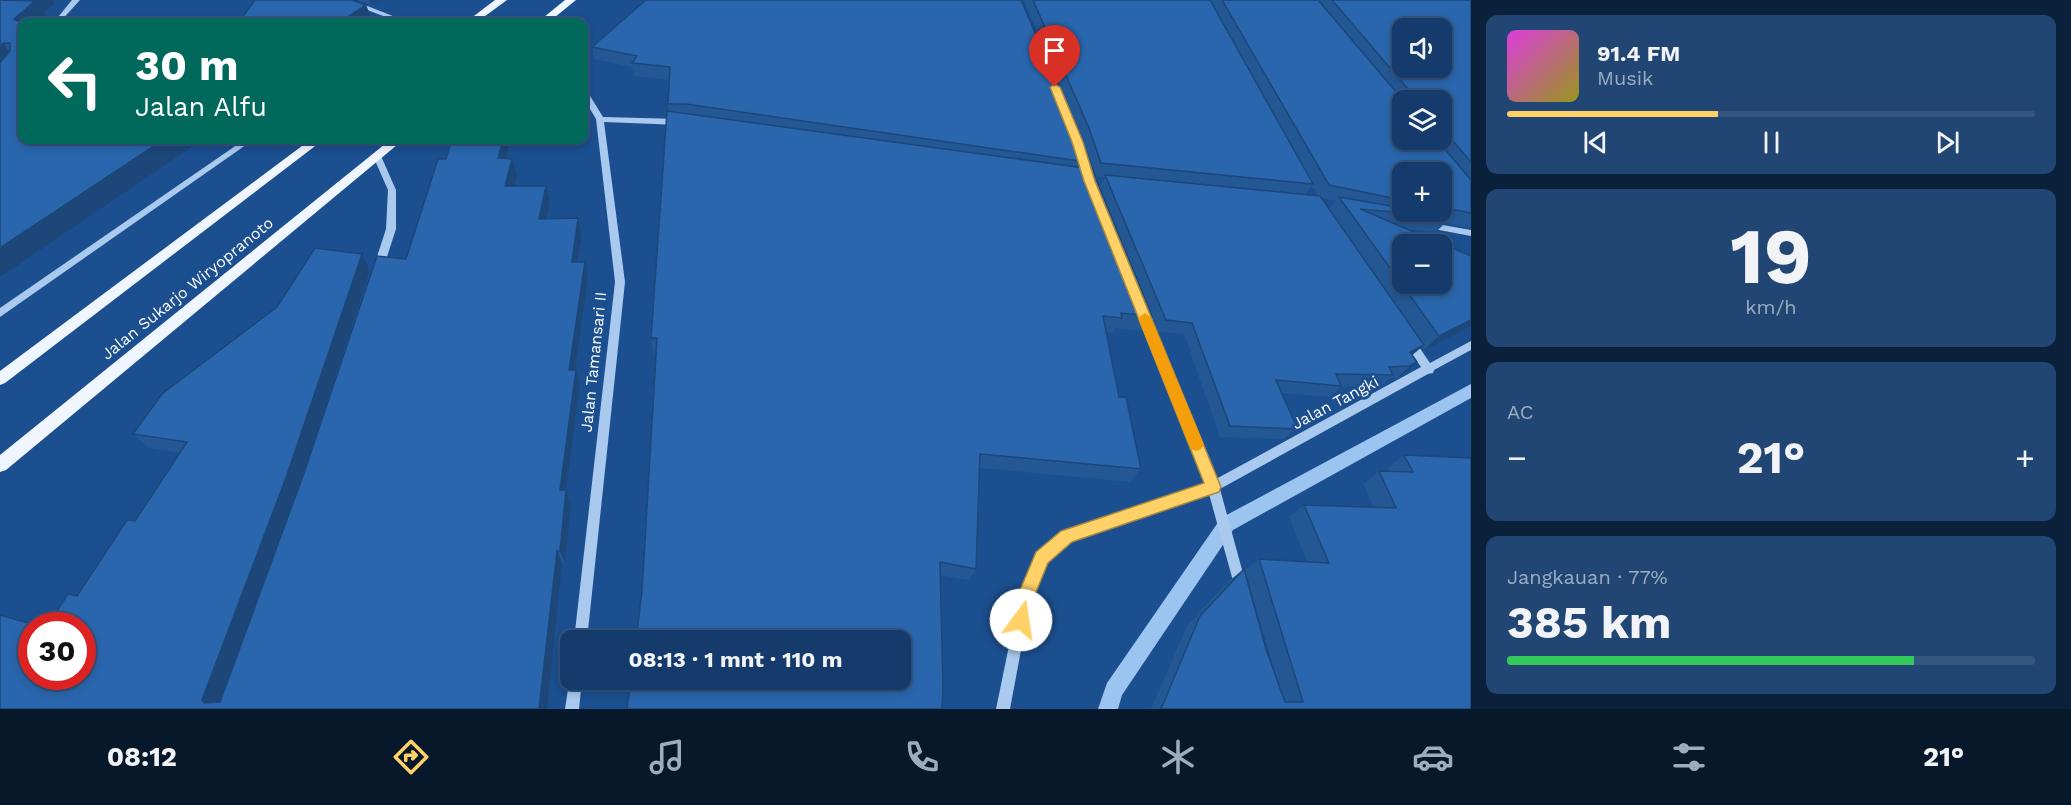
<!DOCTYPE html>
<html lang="id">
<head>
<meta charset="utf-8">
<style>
	:root { --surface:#143b6b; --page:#214673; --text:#f1f3f6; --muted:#9dadc1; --line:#33557e; --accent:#ffd166 }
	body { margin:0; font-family:"Work Sans",sans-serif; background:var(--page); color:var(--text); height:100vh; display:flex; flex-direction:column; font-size:22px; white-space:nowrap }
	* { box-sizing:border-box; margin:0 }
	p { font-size:20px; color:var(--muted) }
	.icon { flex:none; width:33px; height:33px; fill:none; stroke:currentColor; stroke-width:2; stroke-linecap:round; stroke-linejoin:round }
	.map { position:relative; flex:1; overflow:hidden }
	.details { display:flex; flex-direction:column; gap:15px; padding:15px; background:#0b203b; width:600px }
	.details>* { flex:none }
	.banner { position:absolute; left:18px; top:18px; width:570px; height:126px; border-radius:12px; box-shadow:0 3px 9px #0003,0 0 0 2px var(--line); background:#00695c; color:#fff; overflow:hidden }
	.tools { position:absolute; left:1392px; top:18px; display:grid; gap:12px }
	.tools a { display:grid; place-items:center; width:60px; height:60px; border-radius:12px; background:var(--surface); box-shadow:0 3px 9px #0003,0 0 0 2px var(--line); font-size:30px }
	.speed { position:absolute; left:18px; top:612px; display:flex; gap:12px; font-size:30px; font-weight:700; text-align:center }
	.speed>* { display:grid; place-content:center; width:78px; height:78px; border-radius:50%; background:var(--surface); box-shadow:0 3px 9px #0003,0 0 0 2px var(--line); line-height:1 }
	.speed .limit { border:9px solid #d22; background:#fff; color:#111 }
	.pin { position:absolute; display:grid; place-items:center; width:51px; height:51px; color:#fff; margin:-62px -26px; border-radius:50% 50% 50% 0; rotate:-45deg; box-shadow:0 0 6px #0007 }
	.pin .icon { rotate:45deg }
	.me { position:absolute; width:66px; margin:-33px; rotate:14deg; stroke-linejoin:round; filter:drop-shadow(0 0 4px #0008) }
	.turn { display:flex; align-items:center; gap:21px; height:126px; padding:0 18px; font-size:27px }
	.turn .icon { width:78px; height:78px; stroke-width:2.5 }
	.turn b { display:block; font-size:42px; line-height:51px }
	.big { font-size:45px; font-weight:700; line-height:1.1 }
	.details .tile { flex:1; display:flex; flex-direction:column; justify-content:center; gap:9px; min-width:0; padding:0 21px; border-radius:12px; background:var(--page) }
	.details .dial { align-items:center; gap:0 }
	.dial b { font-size:78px; line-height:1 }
	.song { display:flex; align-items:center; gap:18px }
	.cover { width:72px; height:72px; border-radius:9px; background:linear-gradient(135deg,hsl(300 70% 55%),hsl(60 70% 35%)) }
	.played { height:6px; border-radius:3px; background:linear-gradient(90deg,var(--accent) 40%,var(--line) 40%) }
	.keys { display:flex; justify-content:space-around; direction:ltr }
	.heat { display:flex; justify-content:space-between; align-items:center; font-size:33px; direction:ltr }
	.charge { height:9px; border-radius:4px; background:linear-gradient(90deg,#34c759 77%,var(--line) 0) }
	.trip { position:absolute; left:560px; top:630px; width:351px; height:60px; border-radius:12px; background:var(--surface); box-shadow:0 3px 9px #0003,0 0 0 2px var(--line); font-weight:700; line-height:60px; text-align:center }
	.tab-bar { display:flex; height:96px; justify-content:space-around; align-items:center; background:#08182b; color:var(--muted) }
	.tab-bar .icon { width:42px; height:42px }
	.tab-bar .on { color:var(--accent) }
	.tab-bar b { font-size:27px; color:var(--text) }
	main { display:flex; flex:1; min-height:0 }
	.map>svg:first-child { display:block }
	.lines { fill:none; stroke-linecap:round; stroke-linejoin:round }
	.stream { fill:#9cc4f0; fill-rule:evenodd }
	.minor { fill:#a9c9ee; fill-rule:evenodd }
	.major { fill:#f0f6ff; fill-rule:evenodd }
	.wall { fill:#245895; fill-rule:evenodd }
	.shaded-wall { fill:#1d4779 }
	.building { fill:#2a66ad; stroke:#1d4779; stroke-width:1.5; fill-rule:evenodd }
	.route { fill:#ffd166; stroke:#a68842; stroke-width:1.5 }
	.slow { fill:#f59e0b }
	.labels { text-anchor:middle; stroke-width:6; stroke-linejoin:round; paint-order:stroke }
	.street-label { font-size:16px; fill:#fff; stroke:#1b4f8f }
</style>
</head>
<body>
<main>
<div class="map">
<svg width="1471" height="709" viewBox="0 0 1471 709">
	<rect width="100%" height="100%" fill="#1b4f8f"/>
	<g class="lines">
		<!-- stream -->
		<path class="stream" d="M1471,384v14l-238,132 -111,165 -4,14h-20l9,-26 114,-165z"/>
		<!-- minor -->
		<g class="minor">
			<path d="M72,0h8l-20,22h-6z"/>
			<path d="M341,0h11l56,22h-9z"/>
			<path d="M584,91h3l16,26 77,2 4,3 -4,3 -76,-3 21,160 -38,358h-13l41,-358 -19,-163 -12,-20z"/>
			<path d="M244,140h9l-253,177v-9z"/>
			<path d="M377,153l4,3 15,34v39l-13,40 -5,4 -5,-4 13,-40 2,-39 -15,-34z"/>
			<path d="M1426,222l45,8v6l-48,-9 -2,-2z"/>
			<path d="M1143,308l5,4 68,167 205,-112 -16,-23 -1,-3 1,-3h8l17,25 41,-22v9l-37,20 -1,3 -5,1 -208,115 27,99 -1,4 -5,2 -5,-2 -1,-4 -26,-94 -138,46 -25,22 -15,35 -21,112h-14l23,-112 19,-43 25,-22 143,-48 -68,-172z"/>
			<path d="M570,676v4h12l-3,29h-14z"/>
		</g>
		<!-- major -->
		<g class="major">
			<path d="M495,0h12l-30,22h-11z"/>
			<path d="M565,0h11l-27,22h-11z"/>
			<path d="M310,140h13l-318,243 -5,2v-14z"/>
			<path d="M390,140h13l-397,330 -6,2v-17z"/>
		</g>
	</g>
	<!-- wall -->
	<g class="wall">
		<path d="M0,0l55,3 -11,10 4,5 -26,4 -22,255z"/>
		<path d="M255,0h124l-8,5 -13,-5 1,3 7,2 7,17h-137l5,-3z"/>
		<path d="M646,0l440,162 -2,6 16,19 5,-10 -9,-1 -12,-35 -60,-141h447v228l-26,-5 -9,9 -28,-3 63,27v70l-47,24 -2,-3 -10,8 5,7 -13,12 -7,4h-7l-9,8h-40l-12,11 -47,-4 15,35 -13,11 -64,-2 -36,-103 -26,-2 -6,-16 -9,15 -27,-3 -3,5 -7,-1 13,65 22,72 -11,13 -150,-14 -4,101 -7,11 -29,-5 -298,16 14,-238h-3l-2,-15 18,-227 -1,-7 2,-24 -37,-4 -1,-9 -38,-8 -2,-12zM1402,100h40v40h-40zM1402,172h40v40h-40zM1312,185l6,11 -13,-1zM1322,198l14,3 -7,8z"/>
		<path d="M452,140h55l2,7 -2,12 10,16 -3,11 36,16 -4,17 32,-1 4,17 -4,27h7l3,15 -13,93 5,15 -14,106 5,12 -6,60 -533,113 45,-80 58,-75 45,-68 -31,-5 -16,-14 229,-180 8,16 -71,218 107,-229 40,-100z"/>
		<path d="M1404,455l67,3v251h-320l36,-83 43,-46 14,-11 22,80 11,30 -32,-109 14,-11 48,3 -18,-45 15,-12 69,2 -10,-23 16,-13h10l-1,-3z"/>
	</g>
	<!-- shaded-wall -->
	<g class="shaded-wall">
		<path d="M27,0h25l3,3 -11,10 4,5 -4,4h-22v8l-8,-11z"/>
		<path d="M348,0h10l4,8 4,-3 7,17h-33z"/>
		<path d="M369,0h10l-8,5z"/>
		<path d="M3,43l14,18 -17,20v-35z"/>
		<path d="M163,140h39l-202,137v-29z"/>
		<path d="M503,140h4l2,7 -6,28 -5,-17z"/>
		<path d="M512,159l5,16 -7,27 -5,-16z"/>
		<path d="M546,186l4,16 -7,33 -4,-16z"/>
		<path d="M578,218l4,17 -7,42 -3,-15z"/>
		<path d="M362,254l8,16 -71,218 -80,220 -15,-5 -2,-3z"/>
		<path d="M585,262l3,15 -15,108 -4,-15z"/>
		<path d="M1471,320v6l-47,24 15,-14z"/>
		<path d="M1424,345l-13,11 -1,-4z"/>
		<path d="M1417,362l-13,12 -7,4 13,-12z"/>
		<path d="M576,370l4,15 -14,106 5,12 -6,60 -5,-12v-61z"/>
		<path d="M557,551l5,12 -15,146h-8z"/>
	</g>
	<!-- building -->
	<g class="building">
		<path d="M0,0l35,1 -21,18 8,4v117h141l-163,108v-185l10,-12v-8h-7l-3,3z"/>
		<path d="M255,0h97l14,5 -26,17h-104l5,-3z"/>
		<path d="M646,0h375l56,130 9,32 -400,-58h-18l2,-37 -38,-4 5,-7 -45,-9z"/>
		<path d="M1033,0h177l103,184 -212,-21 -12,-35z"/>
		<path d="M1222,0h96l85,100 -1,40h35l34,40v33l-29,-6v-35h-40v28l-73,-15z"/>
		<path d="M1332,0h139v162l-29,-34v-28h-28v-4zM1402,28h40v40h-40z"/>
		<path d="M667,111l425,58 60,147 -31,-3 1,5 -19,-2 16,81h7l15,72 -161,-15 -4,115 -36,-7 3,125 -1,22h-315l4,-29h269v-40h-264l6,-49 15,-253h-6z"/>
		<path d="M452,140h51l-5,18 14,1 -7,27h41l-7,33 39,-1 -6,44h13l-16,108h7l-16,120h6l-6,61h-3l-18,158h-539v-94l39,11h-7v50h50v-50h-35l21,-32 9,2 50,-76 8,1 52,-79 -54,-8 29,-40 115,-87 38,-59 47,6 -75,221 -85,225 2,3 16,-1 83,-226 74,-220 29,3 32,-100h8z"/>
		<path d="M1105,175l215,21 104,149 -14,7 7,10 -7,4 -21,1 4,8 -57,-1 5,12 -65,-6 21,48 -2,1 -65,-3 -38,-103 -26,-3z"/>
		<path d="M1339,197l63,11v4h18l30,5 -90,-8 111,47v64l-32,16zM1402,244h40v40h-40z"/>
		<path d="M1404,455l67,3v251h-310l39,-93 44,-47 22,80 19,53h18l-44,-143 70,4 -25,-58 92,3 -17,-37 34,1z"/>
	</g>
	<!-- route -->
	<path class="route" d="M1055,84l5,3 23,55 12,39 126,306 -2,5 -6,2 -141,48 -24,21 -14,34 -7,28 -6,3 -6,-3 -3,-5 5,-23 19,-45 25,-21 143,-48 -120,-302 -12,-39 -22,-55z"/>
	<!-- slow -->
	<path class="slow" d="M1145,313l6,5 53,127 -3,4 -5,2 -5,-2 -2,-4 -51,-127z"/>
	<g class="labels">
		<!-- street labels -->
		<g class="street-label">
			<text transform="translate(187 288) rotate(-39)" y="6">Jalan Sukarjo Wiryopranoto</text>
			<text transform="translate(593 362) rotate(-84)" y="6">Jalan Tamansari II</text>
			<text transform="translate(1335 402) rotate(-28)" y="6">Jalan Tangki</text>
		</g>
	</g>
</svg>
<div class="tools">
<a><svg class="icon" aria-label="sound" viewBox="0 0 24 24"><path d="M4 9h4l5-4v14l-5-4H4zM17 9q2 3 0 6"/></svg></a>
<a><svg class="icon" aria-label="layers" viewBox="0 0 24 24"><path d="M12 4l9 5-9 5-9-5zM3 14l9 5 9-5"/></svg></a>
<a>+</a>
<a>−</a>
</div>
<div class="speed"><div class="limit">30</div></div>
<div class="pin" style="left:1055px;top:87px;background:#d93025"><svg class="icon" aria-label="arrive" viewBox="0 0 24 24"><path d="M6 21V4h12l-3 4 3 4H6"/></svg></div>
<svg class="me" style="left:1021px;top:620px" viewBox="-20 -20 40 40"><circle r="19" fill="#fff"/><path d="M0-13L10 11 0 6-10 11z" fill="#ffd166"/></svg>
<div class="trip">08:13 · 1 mnt · 110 m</div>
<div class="banner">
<div class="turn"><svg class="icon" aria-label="left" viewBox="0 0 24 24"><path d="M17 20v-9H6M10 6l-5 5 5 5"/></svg><div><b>30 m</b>Jalan Alfu</div></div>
</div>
</div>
<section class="details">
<div class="tile">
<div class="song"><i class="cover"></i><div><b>91.4 FM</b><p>Musik</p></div></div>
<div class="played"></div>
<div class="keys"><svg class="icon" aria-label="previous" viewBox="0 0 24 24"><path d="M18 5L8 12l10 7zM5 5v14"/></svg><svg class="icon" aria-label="pause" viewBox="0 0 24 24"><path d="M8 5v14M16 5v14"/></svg><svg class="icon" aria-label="next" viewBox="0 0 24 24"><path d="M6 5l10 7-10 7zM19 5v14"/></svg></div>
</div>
<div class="tile dial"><b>19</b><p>km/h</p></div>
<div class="tile"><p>AC</p>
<div class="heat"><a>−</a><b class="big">21°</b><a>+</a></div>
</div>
<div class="tile"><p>Jangkauan · 77%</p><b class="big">385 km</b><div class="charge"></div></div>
</section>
</main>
<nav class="tab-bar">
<b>08:12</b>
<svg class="icon on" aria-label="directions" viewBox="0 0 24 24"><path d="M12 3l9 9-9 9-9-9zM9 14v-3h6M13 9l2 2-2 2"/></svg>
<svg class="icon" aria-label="music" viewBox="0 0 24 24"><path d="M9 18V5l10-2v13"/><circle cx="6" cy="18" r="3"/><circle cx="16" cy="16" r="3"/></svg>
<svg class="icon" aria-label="phone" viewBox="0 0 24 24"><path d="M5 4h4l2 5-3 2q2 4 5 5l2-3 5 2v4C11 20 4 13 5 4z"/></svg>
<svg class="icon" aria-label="climate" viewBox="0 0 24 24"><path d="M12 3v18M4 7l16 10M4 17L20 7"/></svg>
<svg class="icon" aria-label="car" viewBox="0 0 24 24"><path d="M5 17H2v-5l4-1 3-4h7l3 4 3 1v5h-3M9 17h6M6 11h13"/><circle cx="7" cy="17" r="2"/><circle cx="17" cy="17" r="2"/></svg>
<svg class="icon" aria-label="filters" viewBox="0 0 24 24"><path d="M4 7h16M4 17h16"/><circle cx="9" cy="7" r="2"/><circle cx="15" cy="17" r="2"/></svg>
<b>21°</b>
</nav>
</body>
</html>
